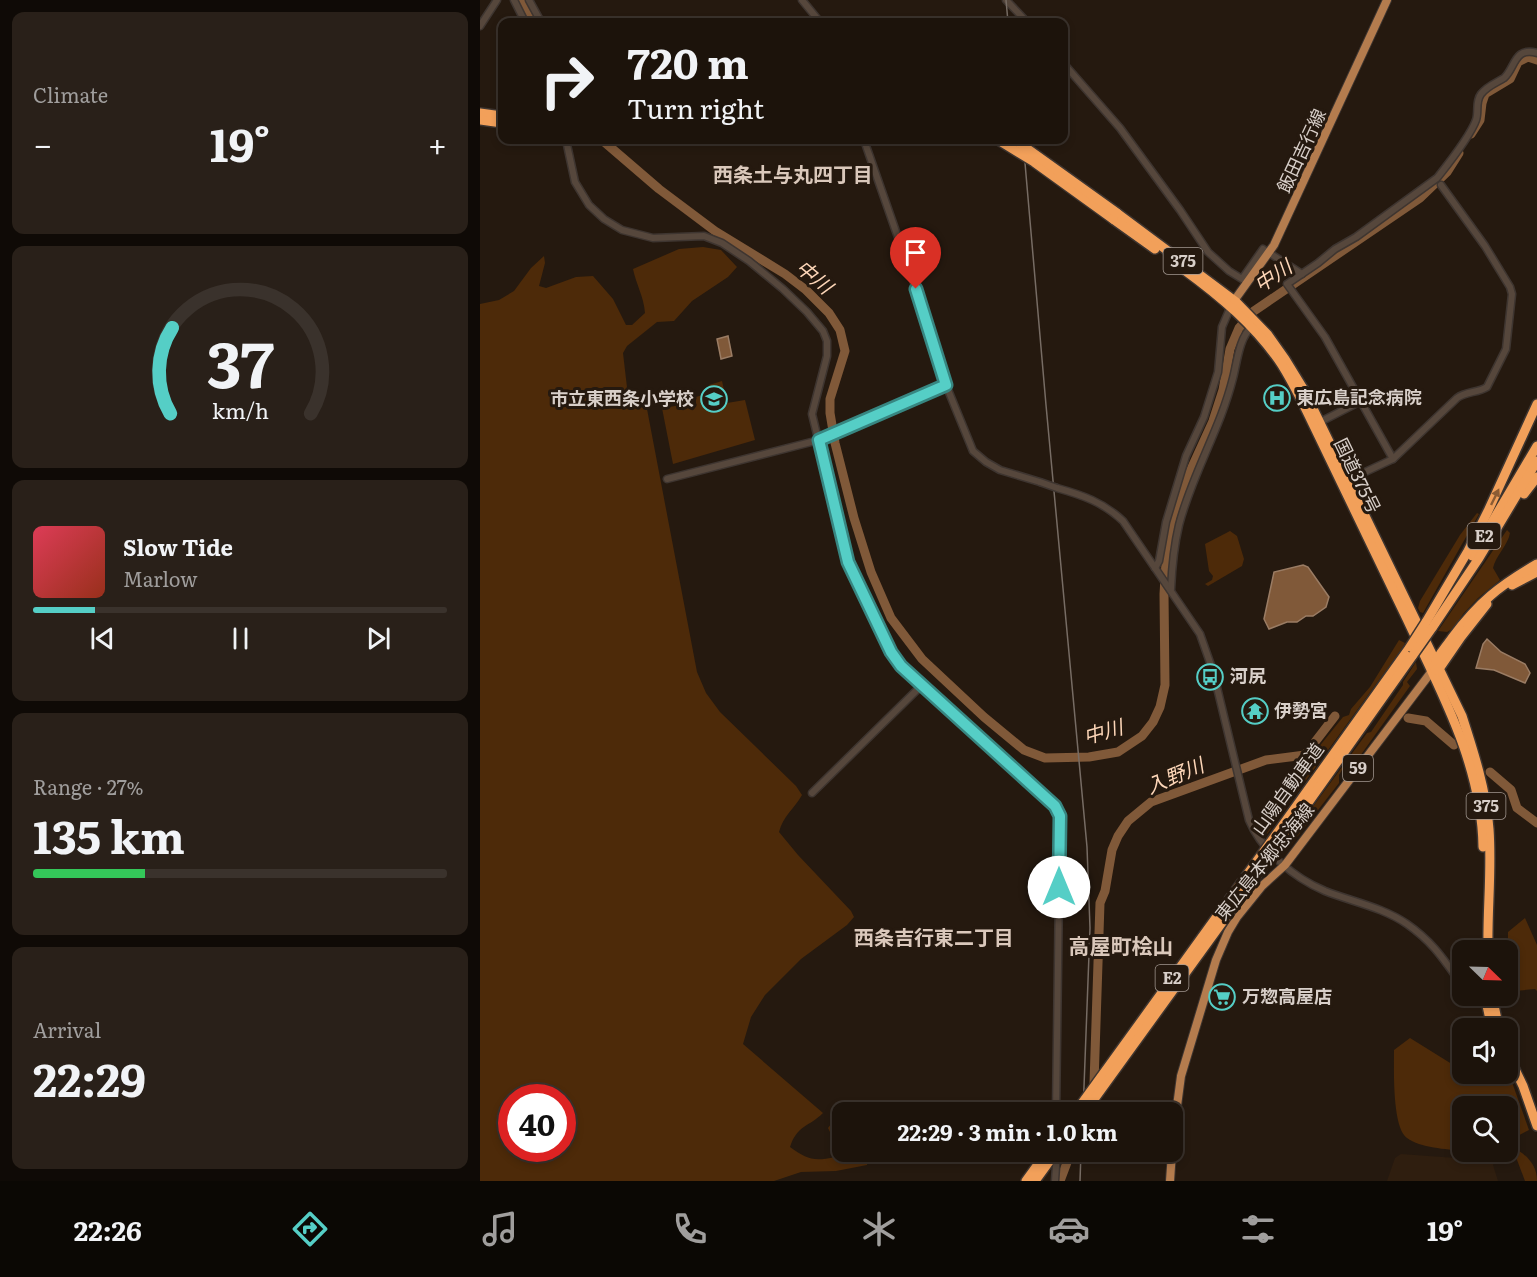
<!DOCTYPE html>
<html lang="en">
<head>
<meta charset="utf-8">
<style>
	:root { --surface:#1c130b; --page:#292019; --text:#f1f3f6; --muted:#a09e9d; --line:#3a322c; --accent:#55cec6 }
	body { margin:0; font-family:Literata,"Noto Sans JP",serif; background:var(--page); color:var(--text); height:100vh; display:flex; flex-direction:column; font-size:22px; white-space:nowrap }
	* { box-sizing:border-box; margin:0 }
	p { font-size:20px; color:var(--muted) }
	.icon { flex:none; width:33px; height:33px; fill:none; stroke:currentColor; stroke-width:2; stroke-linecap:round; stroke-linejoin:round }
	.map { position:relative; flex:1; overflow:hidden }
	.side { display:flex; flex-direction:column; gap:12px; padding:12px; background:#0f0a06; width:480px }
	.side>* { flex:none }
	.banner { position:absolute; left:18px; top:18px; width:570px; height:126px; border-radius:12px; box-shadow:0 3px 9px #0003,0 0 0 2px var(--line); background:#1c130b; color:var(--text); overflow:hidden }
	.needle { width:39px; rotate:113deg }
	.fabs { position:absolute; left:972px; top:940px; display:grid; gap:12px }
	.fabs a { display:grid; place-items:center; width:66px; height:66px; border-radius:12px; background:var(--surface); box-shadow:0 3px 9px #0003,0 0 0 2px var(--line); font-size:30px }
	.speed { position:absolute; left:18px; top:1084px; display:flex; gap:12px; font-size:30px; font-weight:700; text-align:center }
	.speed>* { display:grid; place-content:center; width:78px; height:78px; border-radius:50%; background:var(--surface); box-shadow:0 3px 9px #0003,0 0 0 2px var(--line); line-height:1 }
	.speed .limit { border:9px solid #d22; background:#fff; color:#111 }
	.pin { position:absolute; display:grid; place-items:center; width:51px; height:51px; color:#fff; margin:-62px -26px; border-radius:50% 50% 50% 0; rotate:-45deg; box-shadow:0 0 6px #0007 }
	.pin .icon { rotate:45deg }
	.me { position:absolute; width:66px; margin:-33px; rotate:0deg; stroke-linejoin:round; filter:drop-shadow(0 0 4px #0008) }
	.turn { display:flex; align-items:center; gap:21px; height:126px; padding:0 30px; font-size:27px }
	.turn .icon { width:78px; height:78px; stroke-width:2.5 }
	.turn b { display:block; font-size:42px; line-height:51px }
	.big { font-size:45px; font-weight:700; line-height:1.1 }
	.side .tile { flex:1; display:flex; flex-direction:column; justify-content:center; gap:9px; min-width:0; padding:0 21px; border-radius:12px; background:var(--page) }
	.side .dial { align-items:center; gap:0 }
	.dial svg { height:156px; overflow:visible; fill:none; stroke:var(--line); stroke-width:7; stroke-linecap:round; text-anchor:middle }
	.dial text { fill:var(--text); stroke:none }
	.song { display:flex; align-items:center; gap:18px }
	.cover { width:72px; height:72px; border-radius:9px; background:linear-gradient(135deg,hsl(350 70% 55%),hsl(10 70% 35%)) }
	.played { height:6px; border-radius:3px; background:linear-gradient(90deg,var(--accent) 15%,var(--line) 15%) }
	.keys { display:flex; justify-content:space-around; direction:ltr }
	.heat { display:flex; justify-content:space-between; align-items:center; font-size:33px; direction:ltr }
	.charge { height:9px; border-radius:4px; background:linear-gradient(90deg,#34c759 27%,var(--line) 0) }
	.trip { position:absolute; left:352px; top:1102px; width:351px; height:60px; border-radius:12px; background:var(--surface); box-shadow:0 3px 9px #0003,0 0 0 2px var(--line); font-weight:700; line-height:60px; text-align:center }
	.menu { display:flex; height:96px; justify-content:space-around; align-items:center; background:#0b0804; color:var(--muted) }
	.menu .icon { width:42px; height:42px }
	.menu .selected { color:var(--accent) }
	.menu b { font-size:27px; color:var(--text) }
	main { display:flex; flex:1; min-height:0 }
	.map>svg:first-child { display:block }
	.built { fill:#2f1e0f }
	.green { fill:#4d2a09; fill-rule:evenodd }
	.water { fill:#805939; stroke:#9a7c64; stroke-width:1.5 }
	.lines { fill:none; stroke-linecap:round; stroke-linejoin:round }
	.river { stroke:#805939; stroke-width:9 }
	.minor-casing { stroke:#3e3530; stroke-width:9 }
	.major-casing { stroke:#3e3530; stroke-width:10 }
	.highway-casing { stroke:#3e3530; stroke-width:12 }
	.minor { stroke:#56473c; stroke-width:6 }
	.major { stroke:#b47c4e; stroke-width:8 }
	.highway { stroke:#f2a05a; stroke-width:9 }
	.rail { stroke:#776c64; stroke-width:1.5 }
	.minor-bridge-casing { stroke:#3e3530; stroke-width:9; stroke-linecap:butt }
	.highway-bridge-casing { stroke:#3e3530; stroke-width:12; stroke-linecap:butt }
	.minor-bridge { stroke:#56473c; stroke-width:6 }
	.highway-bridge { stroke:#f2a05a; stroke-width:9 }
	.oneway { fill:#8c5c34 }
	.route-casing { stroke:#378681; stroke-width:15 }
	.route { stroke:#55cec6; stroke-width:10 }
	.labels { text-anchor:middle; stroke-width:6; stroke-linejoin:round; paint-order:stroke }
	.shield { fill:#25190f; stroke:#a29891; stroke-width:1.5 }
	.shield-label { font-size:16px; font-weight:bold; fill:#d8cfc9 }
	.street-label { font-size:18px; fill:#d8cfc9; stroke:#25190f }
	.poi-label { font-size:18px; font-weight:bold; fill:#d8cfc9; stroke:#25190f; text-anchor:start }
	.neighbourhood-label { font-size:20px; font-weight:bold; fill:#dac8bb; stroke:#25190f }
	.water-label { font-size:20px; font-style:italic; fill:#fdd6b8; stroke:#25190f }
	.quarter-label { font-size:21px; font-weight:bold; fill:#dac8bb; stroke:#25190f }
</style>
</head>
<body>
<main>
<section class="side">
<div class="tile"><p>Climate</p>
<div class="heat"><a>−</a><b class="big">19°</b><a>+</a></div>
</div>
<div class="tile dial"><svg viewBox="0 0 100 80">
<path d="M14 69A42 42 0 1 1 86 69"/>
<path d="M14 69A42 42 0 0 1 15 25" stroke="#55cec6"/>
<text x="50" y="56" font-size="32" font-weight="700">37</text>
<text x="50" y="72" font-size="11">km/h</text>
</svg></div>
<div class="tile">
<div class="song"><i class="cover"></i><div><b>Slow Tide</b><p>Marlow</p></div></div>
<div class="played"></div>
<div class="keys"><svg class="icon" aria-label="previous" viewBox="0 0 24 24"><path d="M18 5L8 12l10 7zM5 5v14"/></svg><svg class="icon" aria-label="pause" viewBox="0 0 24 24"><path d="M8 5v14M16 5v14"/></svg><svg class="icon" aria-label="next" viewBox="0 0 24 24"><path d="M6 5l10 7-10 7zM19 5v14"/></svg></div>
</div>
<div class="tile"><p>Range · 27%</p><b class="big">135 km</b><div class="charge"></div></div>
<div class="tile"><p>Arrival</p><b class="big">22:29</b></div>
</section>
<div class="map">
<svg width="1057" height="1181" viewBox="0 0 1057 1181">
	<rect width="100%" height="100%" fill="#25190f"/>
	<!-- built -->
	<path class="built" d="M1030,1147l3,5 -17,8 -3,5 5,16h-111l8,-23 6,-4 55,4 52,-6v-4z"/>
	<!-- green -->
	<g class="green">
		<path d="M223,247l18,3 16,17 -9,10 -36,24 -18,20 -17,1 -30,24 -4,7 5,43 6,9 13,4 50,263 9,21 14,19 76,74 6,9c-8,14 -19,21 -23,37l19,23 53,56 3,6 -7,8 -46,34 -36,36 -14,22 -8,27 80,69c-14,14 -26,12 -33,34 17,12 23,15 45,10l7,-11 -3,-8 -8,-4 -3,-6 6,-8 9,1v31h21l4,6 -1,7 -31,6 -35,1 -27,9h-294v-877l19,-4 15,-9 17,-23 13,-12 1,7 -6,23 7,2 30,-11 17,-1 20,23 13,26h6l13,-12c-1,-16 -9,-29 -12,-44l46,-20zM32,1098h50v51h-50z"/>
		<path d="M242,381l5,22 18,-3 10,40 -82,24 -11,-56 34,-5v-6l14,-4 -1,-8z"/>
		<path d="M997,513l2,1 -56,99 -3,-1 -2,-4 2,-7 40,-66z"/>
		<path d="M1027,530l3,3c-2,12 -14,22 -17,35l7,12 -22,18 -15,16 -9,14 -7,4 -9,-1z"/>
		<path d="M750,531l7,5 7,23 -2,7 -34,20 -3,-2 7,-4 1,-4 -4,-5 -4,-27z"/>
		<path d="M919,640l6,3 -2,4 -136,187 -4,-5 5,-11 41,-56 4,-3h4l4,-5 -3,-6 25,-31 6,-2 2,-6 19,-22z"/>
		<path d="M936,662l1,7 -10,13 3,4 -60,84 -4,1 -4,-1 -3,5v8l-49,63h-6l83,-113 4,-1 32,-47v-3z"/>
		<path d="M1045,918l12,27v46l-2,-2 -20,2 -7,-16v-43z"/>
		<path d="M930,1038l45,28 7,1v7h46v-3l21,59 -21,11v-34h-46v44c-15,-2 -42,-3 -55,-13 -15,-10 -13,-70 -13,-88z"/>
		<path d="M1039,1151c11,7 18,17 18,30h-12l-11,-29z"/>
	</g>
	<!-- water -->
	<g class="water">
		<path d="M248,336l4,20 -11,3 -4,-20z"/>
		<path d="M823,565l5,2 21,30 -3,10 -13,9h-7l-9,6h-10l-18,7 -5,-10 10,-47z"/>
		<path d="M1007,639l14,13 24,12 5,9 -5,10 -31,-13 -18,-2 7,-24z"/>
	</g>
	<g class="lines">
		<!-- river -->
		<g class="river">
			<path d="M43,0l11,22"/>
			<path d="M991,134l9,-14 2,-17 3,-9 25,-15 8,-17 10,-5 9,3"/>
			<path d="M122,140l57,49 56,42 70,43 21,16 23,23 11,17 5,21 -15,48v14l5,30 19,75 17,54 20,46 31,41 62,58 40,33 21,8 44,-1 29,-5 24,-16 11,-14 7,-15 5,-22 -1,-91 3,-48 5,-28 10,-29 31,-68 10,-31 7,-41 9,-21 15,-17 166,-113 27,-26 12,-19"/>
			<path d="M928,718l18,3 28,24"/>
			<path d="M1010,772l21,18 6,18 20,15"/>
			<path d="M613,1113l7,-210 5,-12 7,-41 6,-14 10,-15 23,-19 115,-42 39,-5 30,-39"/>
			<path d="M580,1181l11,-29"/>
		</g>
		<!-- minor casing -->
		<g class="minor-casing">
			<g id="minor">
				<path d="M34,0l11,22"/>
				<path d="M49,0l12,22"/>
				<path d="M322,0l18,22"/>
				<path d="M526,0l21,22"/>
				<path d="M0,26l17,-26"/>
				<path d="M584,64l56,64 60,82 28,42 21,19 13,8 21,-30 39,25"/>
				<path d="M86,140l9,42 14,23 15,14 18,11 31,8 51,-2 18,7 27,18 34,28 24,23 16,19 4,10v15l-15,58 36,148 43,90 10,14 154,140 5,10 -4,297"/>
				<path d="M384,140l59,169 23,76 27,66 13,11 14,8 40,12"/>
				<path d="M840,422l41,-21"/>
				<path d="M913,459l-68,-122 -38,-53 31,-21 17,-14 21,-12 81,-59c11,-14 33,-41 39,-58 3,-9 -1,-18 5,-26 6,-8 15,-11 23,-16 11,-9 10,-32 33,-25"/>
				<path d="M187,479l152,-39 127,-55"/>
				<path d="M868,480l45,-21 64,-61c9,-7 21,-5 30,-11l19,-38 6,-55 -2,-7 -25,-41 -44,-61"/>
				<path d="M577,488c25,7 46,14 66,33l77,113 13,37 36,149c13,31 45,58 76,71 28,11 57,16 82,33 27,19 37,36 55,61"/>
				<path d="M675,568l4,-7 7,-39 20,-66 18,-39 14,-45 4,-45 9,-21"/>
				<path d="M691,589c1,-22 3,-43 8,-64 13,-51 41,-95 54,-147 4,-15 6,-41 19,-51"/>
				<path d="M332,793l110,-108"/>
				<path d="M575,1181l2,-29"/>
			</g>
		</g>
		<!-- major casing -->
		<g class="major-casing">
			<g id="major">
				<path d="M751,305l43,-60 113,-245"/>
				<path d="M693,1136l8,-60 35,-116 12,-28 9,-15 25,-31 23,-21 147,-194"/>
				<path d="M690,1181l2,-29"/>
			</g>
		</g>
		<!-- highway casing -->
		<g class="highway-casing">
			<g id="highway">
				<path d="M0,113l22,3"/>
				<path d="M0,120l22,3"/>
				<path d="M637,213l118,88 33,34 17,24 19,31 158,326c12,37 24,74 27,113 3,41 -2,82 -1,122"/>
				<path d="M633,219l42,30"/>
				<path d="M703,269c37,27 73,57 99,96 12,19 22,40 32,61 31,64 62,129 93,193 34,73 75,146 76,228"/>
				<path d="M1044,494l13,-17"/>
				<path d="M992,556l65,-110"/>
				<path d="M1032,585l25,-13"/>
				<path d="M946,622l42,-71 20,-40 49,-107"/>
				<path d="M952,628l47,-70 58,-97"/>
				<path d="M954,666c3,-10 12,-19 18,-28 27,-36 47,-52 85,-74"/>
				<path d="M955,670l4,-1 22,-32 26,-33"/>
				<path d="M790,843l140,-196"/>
				<path d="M796,848l137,-193"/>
				<path d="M1005,996l7,33"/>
				<path d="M1012,996l7,33"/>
				<path d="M1028,1055l15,31 14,40"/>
				<path d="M546,1181l21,-29"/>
				<path d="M555,1181l21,-29"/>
			</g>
		</g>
		<!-- minor -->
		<use href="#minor" class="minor"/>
		<!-- major -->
		<use href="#major" class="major"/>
		<!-- highway -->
		<use href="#highway" class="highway"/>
		<!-- rail -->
		<g class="rail">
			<path d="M526,0l2,22"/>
			<path d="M543,140l23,265 41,442 3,81 -7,185"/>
			<path d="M600,1181l1,-29"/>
		</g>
		<!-- minor-bridge casing -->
		<g class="minor-bridge-casing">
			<path id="minor-bridge" d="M560,482l17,6"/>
		</g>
		<!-- highway-bridge casing -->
		<g class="highway-bridge-casing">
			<g id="highway-bridge">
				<path d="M518,140l36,22 79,57"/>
				<path d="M535,140l102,73"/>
				<path d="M930,647l16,-25"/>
				<path d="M933,655l19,-27"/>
				<path d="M595,1113l195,-270"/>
				<path d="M604,1113l192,-265"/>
			</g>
		</g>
		<!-- minor-bridge -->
		<use href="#minor-bridge" class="minor-bridge"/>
		<!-- highway-bridge -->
		<use href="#highway-bridge" class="highway-bridge"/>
	</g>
	<!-- one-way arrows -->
	<defs><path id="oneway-solid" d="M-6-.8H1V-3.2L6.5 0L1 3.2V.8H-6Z" transform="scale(1.5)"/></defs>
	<use class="oneway" href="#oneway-solid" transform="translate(1015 497) rotate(-64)"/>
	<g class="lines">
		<!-- route casing -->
		<g class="route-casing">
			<path id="route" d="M436,289l30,96 -127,55 29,122 43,90 10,14 154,140 5,10 -1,71"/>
		</g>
		<!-- route -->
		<use href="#route" class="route"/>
	</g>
	<!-- icons -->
	<defs>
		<g id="hospital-ring" transform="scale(1.35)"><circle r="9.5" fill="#25190f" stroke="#55cec6" stroke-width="1.5"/><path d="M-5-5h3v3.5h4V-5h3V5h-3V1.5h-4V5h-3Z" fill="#55cec6"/></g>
		<g id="school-ring" transform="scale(1.35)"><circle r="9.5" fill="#25190f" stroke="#55cec6" stroke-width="1.5"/><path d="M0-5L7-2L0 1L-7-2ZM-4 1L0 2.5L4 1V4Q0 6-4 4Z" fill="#55cec6"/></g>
		<g id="bus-ring" transform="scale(1.35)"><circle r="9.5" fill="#25190f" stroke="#55cec6" stroke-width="1.5"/><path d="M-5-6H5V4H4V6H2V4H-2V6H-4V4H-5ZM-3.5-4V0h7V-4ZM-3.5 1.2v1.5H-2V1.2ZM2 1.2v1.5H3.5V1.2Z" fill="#55cec6"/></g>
		<g id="temple-ring" transform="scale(1.35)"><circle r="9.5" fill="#25190f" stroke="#55cec6" stroke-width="1.5"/><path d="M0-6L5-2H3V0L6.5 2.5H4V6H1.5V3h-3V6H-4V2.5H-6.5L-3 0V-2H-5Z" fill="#55cec6"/></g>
		<g id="supermarket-ring" transform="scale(1.35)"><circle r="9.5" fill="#25190f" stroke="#55cec6" stroke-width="1.5"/><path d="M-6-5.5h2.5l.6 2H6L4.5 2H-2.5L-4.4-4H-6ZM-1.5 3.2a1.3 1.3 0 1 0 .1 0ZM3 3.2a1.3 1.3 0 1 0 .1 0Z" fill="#55cec6"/></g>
	</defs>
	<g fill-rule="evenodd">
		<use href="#hospital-ring" x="797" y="398"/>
		<use href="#school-ring" x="234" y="399"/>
		<use href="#bus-ring" x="730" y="677"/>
		<use href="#temple-ring" x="775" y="711"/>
		<use href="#supermarket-ring" x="742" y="997"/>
	</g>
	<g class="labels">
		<!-- shield labels -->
		<g class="shield">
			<rect x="683.5" y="248" width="39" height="26" rx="4.5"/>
			<rect x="987.5" y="523" width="33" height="26" rx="4.5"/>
			<rect x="863" y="755" width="30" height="26" rx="4.5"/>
			<rect x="986.5" y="793" width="39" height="26" rx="4.5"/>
			<rect x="675.5" y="965" width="33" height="26" rx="4.5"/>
		</g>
		<g class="shield-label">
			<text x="703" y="267">375</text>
			<text x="1004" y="542">E2</text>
			<text x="878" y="774">59</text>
			<text x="1006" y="812">375</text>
			<text x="692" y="984">E2</text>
		</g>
		<!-- street labels -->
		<g class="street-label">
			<text transform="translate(822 151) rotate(-65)" y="6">飯田吉行線</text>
			<text transform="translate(877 476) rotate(64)" y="6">国道375号</text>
			<text transform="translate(808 789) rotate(-54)" y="6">山陽自動車道</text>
			<text transform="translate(785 862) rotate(-51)" y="6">東広島本郷忠海線</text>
		</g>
		<!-- poi labels -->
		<g class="poi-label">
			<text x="816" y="404">東広島記念病院</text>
			<text x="214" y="405" text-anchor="end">市立東西条小学校</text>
			<text x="750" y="683">河尻</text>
			<text x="794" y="717">伊勢宮</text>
			<text x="762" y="1003">万惣高屋店</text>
		</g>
		<!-- neighbourhood labels -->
		<g class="neighbourhood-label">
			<text x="313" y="182">西条土与丸四丁目</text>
			<text x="454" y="945">西条吉行東二丁目</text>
		</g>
		<!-- water labels -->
		<g class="water-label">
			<text transform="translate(793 276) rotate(-34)" y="7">中川</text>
			<text transform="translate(334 277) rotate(40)" y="7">中川</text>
			<text transform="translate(623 732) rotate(-16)" y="7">中川</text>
			<text transform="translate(695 776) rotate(-23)" y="7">入野川</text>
		</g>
		<!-- quarter labels -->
		<g class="quarter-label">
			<text x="641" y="954">高屋町桧山</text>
		</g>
	</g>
</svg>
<div class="fabs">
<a><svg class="needle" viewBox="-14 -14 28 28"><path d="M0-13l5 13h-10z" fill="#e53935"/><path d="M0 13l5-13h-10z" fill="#a09e9d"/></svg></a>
<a><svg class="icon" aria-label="sound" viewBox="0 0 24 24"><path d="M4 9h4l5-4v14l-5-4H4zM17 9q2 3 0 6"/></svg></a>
<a><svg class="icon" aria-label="search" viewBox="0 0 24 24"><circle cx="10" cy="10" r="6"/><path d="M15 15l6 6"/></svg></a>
</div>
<div class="speed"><div class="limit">40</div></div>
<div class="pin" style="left:436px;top:289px;background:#d93025"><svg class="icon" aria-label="arrive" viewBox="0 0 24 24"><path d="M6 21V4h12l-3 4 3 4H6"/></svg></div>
<svg class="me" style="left:579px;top:887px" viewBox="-20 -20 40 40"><circle r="19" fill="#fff"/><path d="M0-13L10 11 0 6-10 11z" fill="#55cec6"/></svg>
<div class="trip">22:29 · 3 min · 1.0 km</div>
<div class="banner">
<div class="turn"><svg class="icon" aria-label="right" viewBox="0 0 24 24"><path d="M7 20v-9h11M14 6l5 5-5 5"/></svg><div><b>720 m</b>Turn right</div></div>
</div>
</div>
</main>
<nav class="menu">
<b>22:26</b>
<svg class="icon selected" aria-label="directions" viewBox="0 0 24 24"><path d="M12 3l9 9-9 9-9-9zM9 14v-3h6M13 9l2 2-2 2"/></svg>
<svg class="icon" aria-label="music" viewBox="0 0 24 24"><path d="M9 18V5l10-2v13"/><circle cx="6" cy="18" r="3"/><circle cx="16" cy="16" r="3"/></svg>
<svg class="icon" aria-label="phone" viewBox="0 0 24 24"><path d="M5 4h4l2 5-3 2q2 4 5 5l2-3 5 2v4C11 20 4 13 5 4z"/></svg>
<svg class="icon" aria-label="climate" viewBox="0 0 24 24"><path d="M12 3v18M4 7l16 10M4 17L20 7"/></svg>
<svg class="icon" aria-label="car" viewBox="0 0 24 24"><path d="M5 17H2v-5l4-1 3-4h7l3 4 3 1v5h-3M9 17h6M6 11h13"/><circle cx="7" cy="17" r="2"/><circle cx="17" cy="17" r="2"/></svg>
<svg class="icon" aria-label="filters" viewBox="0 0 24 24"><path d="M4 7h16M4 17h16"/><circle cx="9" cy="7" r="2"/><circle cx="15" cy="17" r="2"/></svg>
<b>19°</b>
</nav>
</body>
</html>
